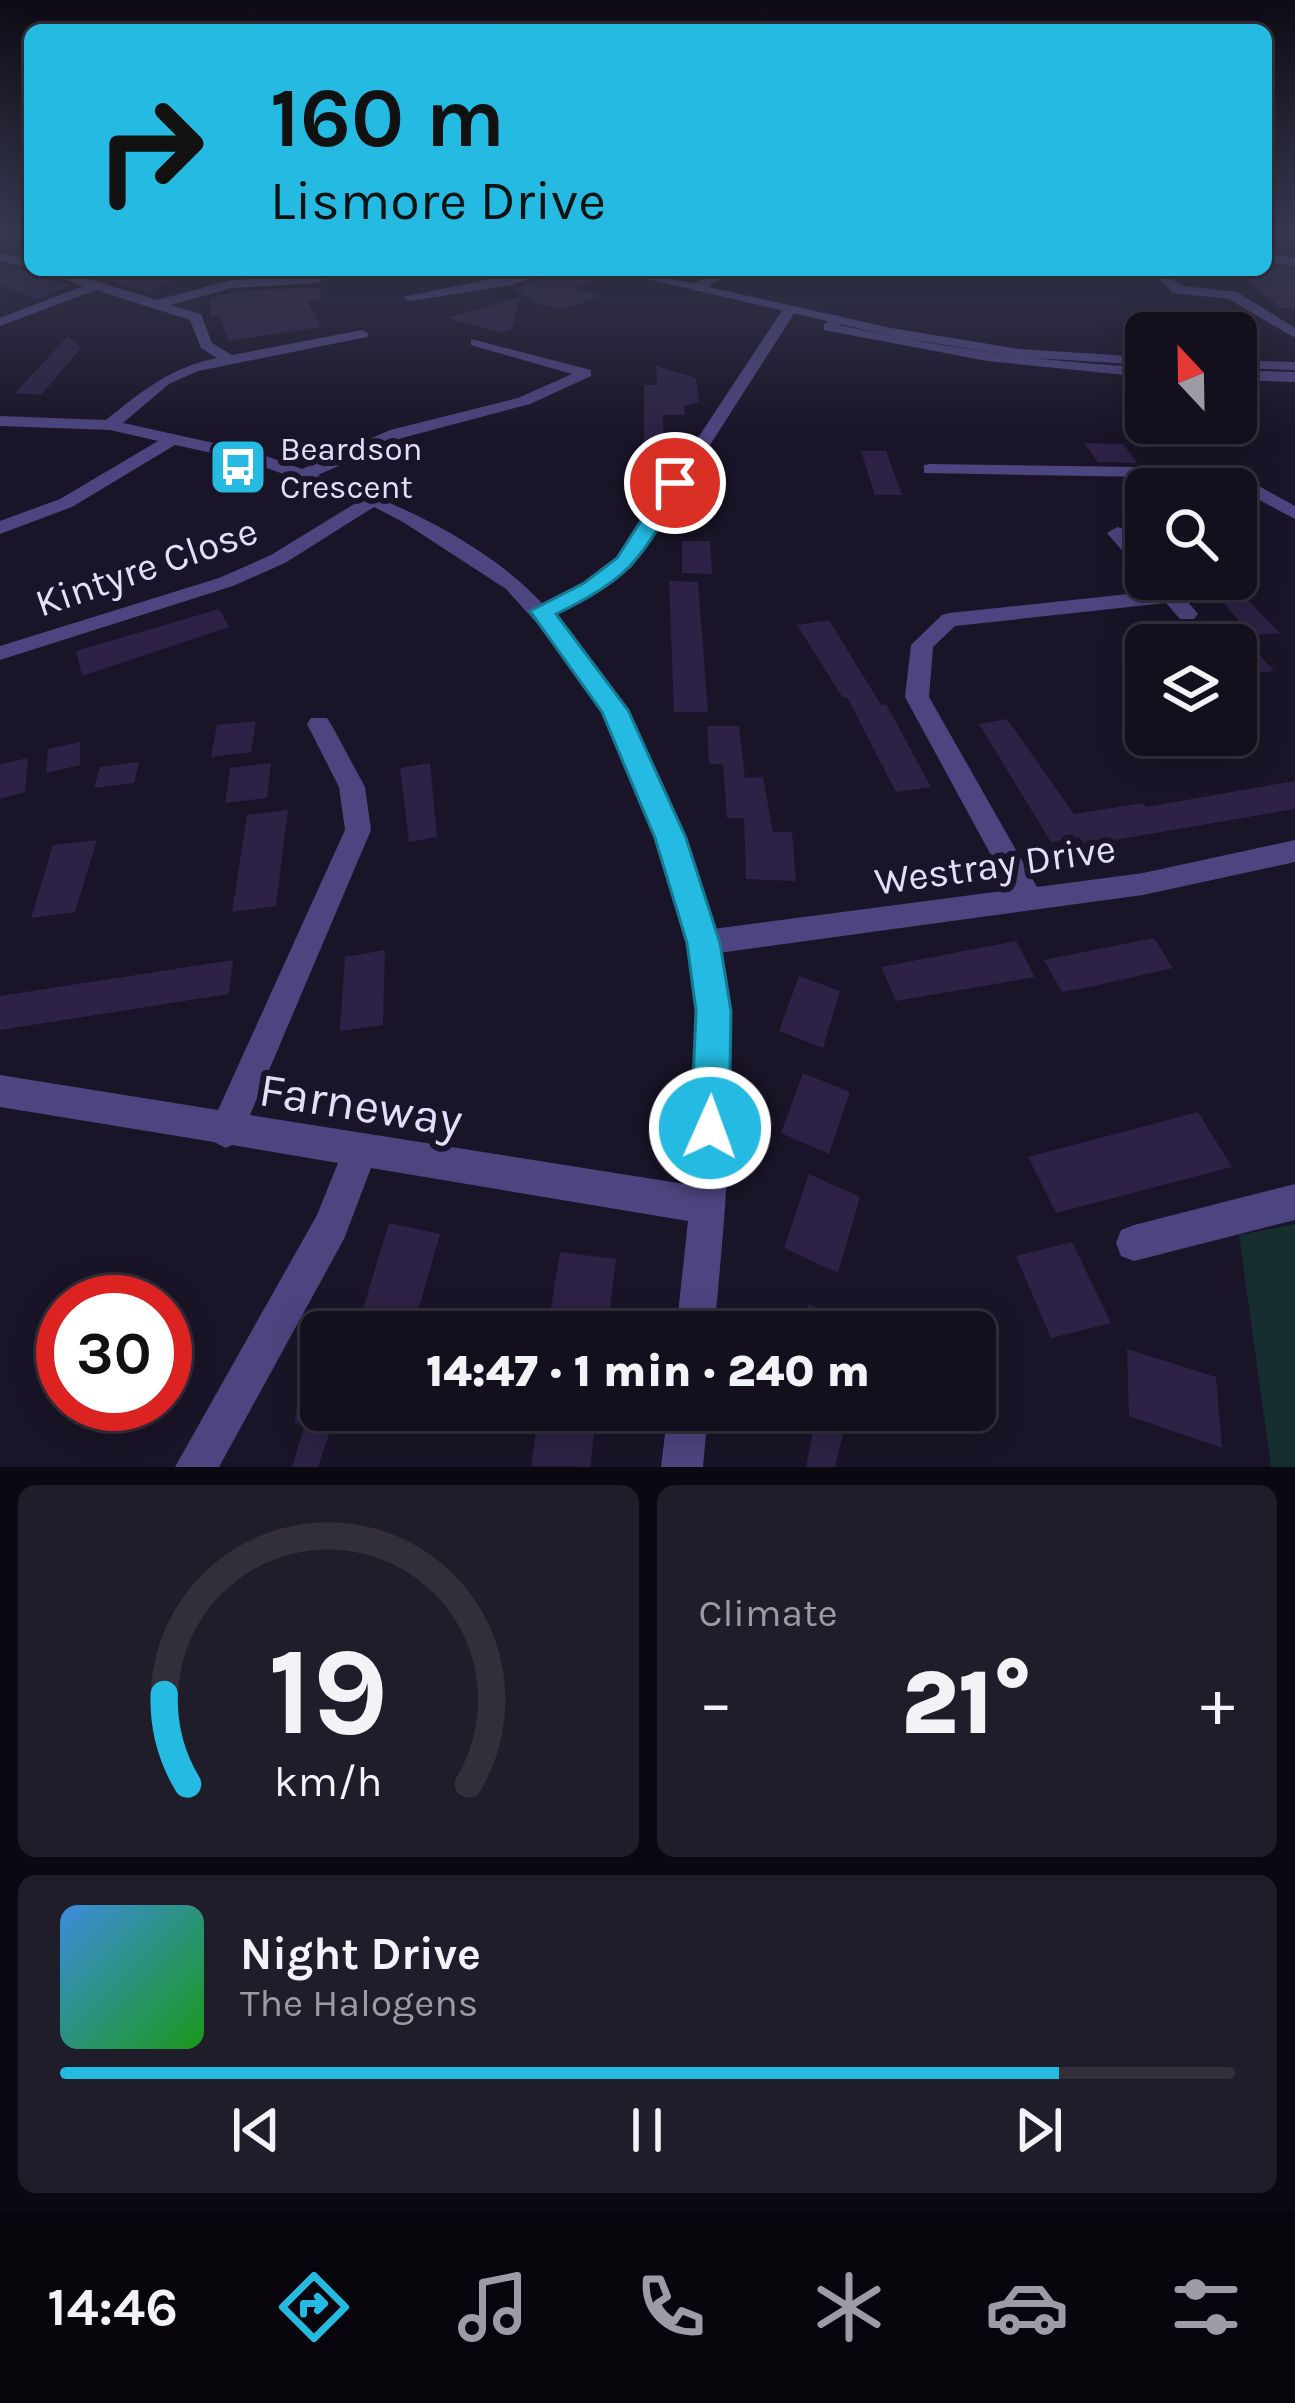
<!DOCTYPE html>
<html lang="en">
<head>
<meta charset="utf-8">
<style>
	:root { --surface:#130f1d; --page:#201d2a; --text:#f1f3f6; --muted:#9d9ca4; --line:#322f3b; --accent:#24bae1 }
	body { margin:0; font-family:Karla,sans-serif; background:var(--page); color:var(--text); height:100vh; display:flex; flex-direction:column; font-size:45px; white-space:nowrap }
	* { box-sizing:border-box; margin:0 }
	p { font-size:39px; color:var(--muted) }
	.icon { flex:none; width:66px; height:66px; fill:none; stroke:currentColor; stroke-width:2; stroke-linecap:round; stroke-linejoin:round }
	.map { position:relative; height:1467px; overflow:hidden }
	.sheet { display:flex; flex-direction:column; gap:18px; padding:18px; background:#0a0810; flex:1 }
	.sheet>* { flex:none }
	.guide { position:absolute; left:24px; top:24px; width:1248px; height:252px; border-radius:18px; box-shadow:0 6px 30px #0003,0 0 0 3px var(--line); background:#24bae1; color:#111; overflow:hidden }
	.needle { width:78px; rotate:338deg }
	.buttons { position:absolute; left:1125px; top:312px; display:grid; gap:24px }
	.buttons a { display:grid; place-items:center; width:132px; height:132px; border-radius:18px; background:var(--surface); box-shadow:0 6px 30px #0003,0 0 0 3px var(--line); font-size:60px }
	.speed { position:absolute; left:36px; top:1275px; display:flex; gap:24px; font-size:60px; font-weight:700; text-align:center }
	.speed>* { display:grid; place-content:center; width:156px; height:156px; border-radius:50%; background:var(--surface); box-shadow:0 6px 30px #0003,0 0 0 3px var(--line); line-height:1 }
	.speed .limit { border:18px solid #d22; background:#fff; color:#111 }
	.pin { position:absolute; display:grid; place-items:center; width:102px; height:102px; color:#fff; margin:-51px; border:6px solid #fff; border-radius:50%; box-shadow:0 3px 12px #0007 }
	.me { position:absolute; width:132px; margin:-66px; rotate:2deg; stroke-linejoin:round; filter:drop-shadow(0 0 9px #0008) }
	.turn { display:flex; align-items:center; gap:42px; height:252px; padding:0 48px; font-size:54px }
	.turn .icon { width:156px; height:156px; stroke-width:2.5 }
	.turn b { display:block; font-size:84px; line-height:102px }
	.big { font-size:90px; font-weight:800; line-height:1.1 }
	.sheet .tile { flex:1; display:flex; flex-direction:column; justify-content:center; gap:18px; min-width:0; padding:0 42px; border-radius:18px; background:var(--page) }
	.sheet .dial { align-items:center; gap:0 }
	.dial svg { height:312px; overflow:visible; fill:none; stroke:var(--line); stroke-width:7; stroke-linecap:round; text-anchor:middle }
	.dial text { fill:var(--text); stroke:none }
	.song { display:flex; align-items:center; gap:36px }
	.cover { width:144px; height:144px; border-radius:18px; background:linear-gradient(135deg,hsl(210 70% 55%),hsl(120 70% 35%)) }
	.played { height:12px; border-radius:6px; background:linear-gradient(90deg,var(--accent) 85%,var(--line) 85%) }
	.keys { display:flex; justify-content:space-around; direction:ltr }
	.heat { display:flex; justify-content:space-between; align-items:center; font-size:66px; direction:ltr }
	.sheet .tiles { flex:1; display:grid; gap:18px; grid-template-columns:1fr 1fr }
	.tile:last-child { grid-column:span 2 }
	.trip { position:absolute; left:300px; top:1311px; width:696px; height:120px; border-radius:18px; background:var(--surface); box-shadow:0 6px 30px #0003,0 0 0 3px var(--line); font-weight:800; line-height:120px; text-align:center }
	.tab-bar { display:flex; height:192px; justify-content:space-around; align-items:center; background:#08060c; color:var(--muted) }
	.tab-bar .icon { width:84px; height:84px }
	.tab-bar .on { color:var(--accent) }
	.tab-bar b { font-size:54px; color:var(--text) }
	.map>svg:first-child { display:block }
	.green { fill:#172e30 }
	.building { fill:#2d2245 }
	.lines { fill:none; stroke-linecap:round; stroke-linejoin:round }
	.minor { fill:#4d457f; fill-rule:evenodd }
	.tertiary { fill:#4d457f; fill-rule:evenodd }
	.route { fill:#24bae1; stroke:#177992; stroke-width:3 }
	.labels { text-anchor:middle; stroke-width:12; stroke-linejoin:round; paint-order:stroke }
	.far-poi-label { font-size:33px; fill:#e4defa; stroke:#191427; text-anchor:start }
	.street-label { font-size:39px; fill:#e4defa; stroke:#191427 }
	.near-street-label { font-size:48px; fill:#e4defa; stroke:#191427 }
</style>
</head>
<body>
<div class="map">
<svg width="1295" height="1467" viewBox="0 0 1295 1467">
	<rect width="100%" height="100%" fill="#191427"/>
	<!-- green -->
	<path class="green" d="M1295,1224v243h-24l-32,-232z"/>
	<!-- building -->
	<g class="building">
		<path d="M1266,267l29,3v38h-14l-47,-38z"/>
		<path d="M0,270h37l33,16 -34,13 -36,-15z"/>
		<path d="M75,270h121l-48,22z"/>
		<path d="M567,270h30l2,9 -26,9 26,8 -35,13 -22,-4 -29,-16z"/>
		<path d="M318,287l4,12 -15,2 14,26 -93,14 -8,-25 -9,1 -1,-18 23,-7z"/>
		<path d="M520,297l-8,32 -10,4 -55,-15z"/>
		<path d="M68,336l13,12 -40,47 -26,-2z"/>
		<path d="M656,366l40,12 3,24 -15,4 1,9h-22l1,32h-20v-62h13z"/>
		<path d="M1084,443l39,1 14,19 -39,-1z"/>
		<path d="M861,451h25l16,44h-27z"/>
		<path d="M682,541h28l2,33 -30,-1z"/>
		<path d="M1203,579h24l53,54 -28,3z"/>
		<path d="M669,581l29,1 10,130h-34z"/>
		<path d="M219,609l10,18 -147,49 -6,-25z"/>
		<path d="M829,620l52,85 5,-1 45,83 -35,5 -49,-95 -4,1 -46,-73z"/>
		<path d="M1236,629l38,42 -38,4z"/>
		<path d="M1007,719l67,95 69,-11 3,4 149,-26v28l-210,36 -6,-8 -28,5 -72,-118z"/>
		<path d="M256,721l-5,31 -40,5 6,-32z"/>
		<path d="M707,726h32l6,52 18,-1 10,55h19l4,49 -50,-2 -2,-61h-17l-4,-54h-14z"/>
		<path d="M80,742v23l-34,8 2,-24z"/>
		<path d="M28,758l-3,34 -25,7v-35z"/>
		<path d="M139,762l-5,21 -40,5 6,-21z"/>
		<path d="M271,763l-4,35 -42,5 5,-35z"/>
		<path d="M430,763l7,74 -28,5 -9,-74z"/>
		<path d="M288,810l-12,96 -44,6 15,-97z"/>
		<path d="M97,840l-22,72 -44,6 22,-73z"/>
		<path d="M1154,938l19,30 -79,18 -32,6 -18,-32z"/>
		<path d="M1016,941l19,36 -139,24 -15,-34z"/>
		<path d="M385,950l-2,75 -43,6 5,-74z"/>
		<path d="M233,960l-4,34 -229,36v-34z"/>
		<path d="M799,976l41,15 -17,57 -44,-17z"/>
		<path d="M803,1073l47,19 -21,62 -48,-21z"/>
		<path d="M1198,1112l34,55 -176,46 -28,-56z"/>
		<path d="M809,1174l51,23 -22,76 -54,-25z"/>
		<path d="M389,1223l51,11 -28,98h-56z"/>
		<path d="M1072,1242l39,81 -60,15 -35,-82z"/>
		<path d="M560,1252l56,7 -9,73h-60z"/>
		<path d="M808,1304l63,28h-70z"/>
		<path d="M1127,1349l89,28 6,71 -93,-32z"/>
		<path d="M296,1410h70l-6,22 -29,-4 -13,39h-26l13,-43 -10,-1z"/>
		<path d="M539,1410h58l-7,57 -59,-1z"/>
		<path d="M817,1410h32l-14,57h-29z"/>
	</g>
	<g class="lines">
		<!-- minor -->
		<g class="minor">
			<path d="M0,253l30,7v8l-30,-7z"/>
			<path d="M1266,254l29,4v8l-29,-4z"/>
			<path d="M41,270h19l97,30 74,-20 92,-4 1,3 -6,4 -86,5 -61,17 30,9 11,29 20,12 130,-25 7,4 -2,3 -169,34 -29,13 -46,39 132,29 47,17 88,-39 128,-32 54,-24 -101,-29v-6l120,31v6l-61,28 -128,34 -84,37c80,28 165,66 224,128l43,-19 33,-25 167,-253h10l2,3 -165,258 -33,25 -47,22c91,96 119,194 161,315l297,-39 -105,-193 6,-52 31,-30 7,-2 208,-22 -10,-12h21l26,30 4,5 -4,5h-14l-14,-16 -211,23 -22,21 -4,50 108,190 106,-14 152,-33v22l-152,33 -424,58c20,124 7,254 -5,379h-38l12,-111 -317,-53 -27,71 -125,228h-44l142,-252 21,-52 -106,-18 -6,3 -12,-6 -214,-35v-32l218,35 127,-280 -6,-43 -32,-63 4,-6h16l4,6 34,63 6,43 -121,285 441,70 7,-174 -10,-68 -54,-167 -30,-64 -35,-53 -63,-70 -103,-67 -29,-15 -89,56 -52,23 -233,74v-14l219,-68 52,-23 88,-54 -115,-41 -69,-15 -103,62 -72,27v-13l60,-22 98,-58 -48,-11 -110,-4v-10l106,4c36,-29 65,-53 111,-62l-16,-10 -11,-28 -94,-30 -96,36v-8l83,-32z"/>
			<path d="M535,270h20l-44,15 -101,16 -7,-4z"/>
			<path d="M718,270h15l-31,21h-10v-6z"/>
			<path d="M1164,274l18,12 55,6 58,36v10l-66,-39 -56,-6 -15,-15z"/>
			<path d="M837,315l7,4 -5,6c101,22 203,37 307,42v10l-159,-16 -163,-31v-6z"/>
			<path d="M1236,370l59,2v10l-59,-2z"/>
			<path d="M930,464l276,4 33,7 56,31v13l-68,-36 -21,-5 -282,-5v-8z"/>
			<path d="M1117,527l7,2 22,25v18l-7,-2 -32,-37z"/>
			<path d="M1295,1184v36l-161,41 -13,-5 -5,-13 5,-13 13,-5z"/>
			<path d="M668,1410h40l-5,57h-42z"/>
		</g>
		<!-- tertiary -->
		<g class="tertiary">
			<path d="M609,270h23l259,58 128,21 127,8v8l-127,-8 -128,-21z"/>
			<path d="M1236,360l59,2v8l-59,-2z"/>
		</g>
	</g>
	<!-- sky -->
	<linearGradient id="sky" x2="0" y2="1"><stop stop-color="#0e0b15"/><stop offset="0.53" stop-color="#383a52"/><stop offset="1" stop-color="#383a52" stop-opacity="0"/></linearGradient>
	<rect width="1295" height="437" fill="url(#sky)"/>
	<!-- route -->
	<path class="route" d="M668,479l17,4c-44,73 -49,93 -129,131l72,96 58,128 34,105 11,68 -2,117 -5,13 -14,6 -13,-6 -6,-13 5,-117 -9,-68 -32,-105 -53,-126 -72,-101 54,-28 33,-25z"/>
	<!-- icons -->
	<defs>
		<g id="bus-square" transform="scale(3)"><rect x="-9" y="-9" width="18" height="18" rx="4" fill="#24bae1" stroke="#191427"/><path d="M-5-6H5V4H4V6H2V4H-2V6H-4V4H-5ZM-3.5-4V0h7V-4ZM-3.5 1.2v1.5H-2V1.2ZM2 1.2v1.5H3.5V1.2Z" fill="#fff"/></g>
	</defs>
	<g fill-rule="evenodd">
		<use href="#bus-square" x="238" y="467"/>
	</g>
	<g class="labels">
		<!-- far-poi labels -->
		<g class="far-poi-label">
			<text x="280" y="460">Beardson<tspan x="280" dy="38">Crescent</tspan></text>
		</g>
		<!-- street labels -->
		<g class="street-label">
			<text transform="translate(146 566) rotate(-19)" y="14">Kintyre Close</text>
			<text transform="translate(995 864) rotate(-8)" y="14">Westray Drive</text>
		</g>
		<!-- near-street labels -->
		<g class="near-street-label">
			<text transform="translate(361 1104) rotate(9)" y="17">Farneway</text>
		</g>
	</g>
</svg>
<div class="buttons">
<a><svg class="needle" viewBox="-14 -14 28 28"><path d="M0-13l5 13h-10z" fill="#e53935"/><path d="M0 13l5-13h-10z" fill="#9d9ca4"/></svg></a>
<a><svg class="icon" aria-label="search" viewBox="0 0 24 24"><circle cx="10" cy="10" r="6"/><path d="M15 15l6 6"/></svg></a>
<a><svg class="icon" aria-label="layers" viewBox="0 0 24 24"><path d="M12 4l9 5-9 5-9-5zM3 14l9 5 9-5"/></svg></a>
</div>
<div class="speed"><div class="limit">30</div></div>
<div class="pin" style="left:675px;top:483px;background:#d93025"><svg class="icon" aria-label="arrive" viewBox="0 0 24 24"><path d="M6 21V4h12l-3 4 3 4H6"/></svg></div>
<svg class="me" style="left:710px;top:1128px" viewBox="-20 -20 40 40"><circle r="17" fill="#24bae1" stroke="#fff" stroke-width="3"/><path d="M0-11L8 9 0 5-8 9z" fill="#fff"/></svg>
<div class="trip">14:47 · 1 min · 240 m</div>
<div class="guide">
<div class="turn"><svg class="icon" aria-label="right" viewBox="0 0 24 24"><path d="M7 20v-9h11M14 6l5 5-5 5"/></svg><div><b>160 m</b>Lismore Drive</div></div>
</div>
</div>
<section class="sheet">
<div class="tiles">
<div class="tile dial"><svg viewBox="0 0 100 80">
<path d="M14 69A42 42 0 1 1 86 69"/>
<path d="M14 69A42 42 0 0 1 8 46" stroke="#24bae1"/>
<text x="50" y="56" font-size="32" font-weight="700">19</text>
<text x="50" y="72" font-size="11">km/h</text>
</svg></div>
<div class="tile"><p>Climate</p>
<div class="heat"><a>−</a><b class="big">21°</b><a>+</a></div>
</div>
<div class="tile">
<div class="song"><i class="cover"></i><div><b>Night Drive</b><p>The Halogens</p></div></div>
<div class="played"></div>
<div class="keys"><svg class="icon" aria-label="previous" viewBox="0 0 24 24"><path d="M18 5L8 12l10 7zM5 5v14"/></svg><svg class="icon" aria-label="pause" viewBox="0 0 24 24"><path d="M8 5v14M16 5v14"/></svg><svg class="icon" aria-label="next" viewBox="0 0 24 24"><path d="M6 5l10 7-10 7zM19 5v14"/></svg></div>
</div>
</div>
</section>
<nav class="tab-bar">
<b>14:46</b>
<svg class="icon on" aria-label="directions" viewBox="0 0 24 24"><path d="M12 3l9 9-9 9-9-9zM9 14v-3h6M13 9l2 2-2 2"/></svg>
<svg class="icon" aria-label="music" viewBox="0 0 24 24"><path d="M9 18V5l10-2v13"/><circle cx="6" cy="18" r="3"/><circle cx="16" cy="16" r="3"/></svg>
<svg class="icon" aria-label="phone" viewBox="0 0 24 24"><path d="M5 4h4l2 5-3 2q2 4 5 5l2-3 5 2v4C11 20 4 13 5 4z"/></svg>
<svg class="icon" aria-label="climate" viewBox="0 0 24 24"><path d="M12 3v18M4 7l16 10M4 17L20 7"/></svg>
<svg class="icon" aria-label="car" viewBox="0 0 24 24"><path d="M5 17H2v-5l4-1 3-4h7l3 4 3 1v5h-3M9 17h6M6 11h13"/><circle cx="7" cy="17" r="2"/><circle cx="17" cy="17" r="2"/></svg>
<svg class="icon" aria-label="filters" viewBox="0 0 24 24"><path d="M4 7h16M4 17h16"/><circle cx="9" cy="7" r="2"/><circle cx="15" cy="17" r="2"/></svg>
</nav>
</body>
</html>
